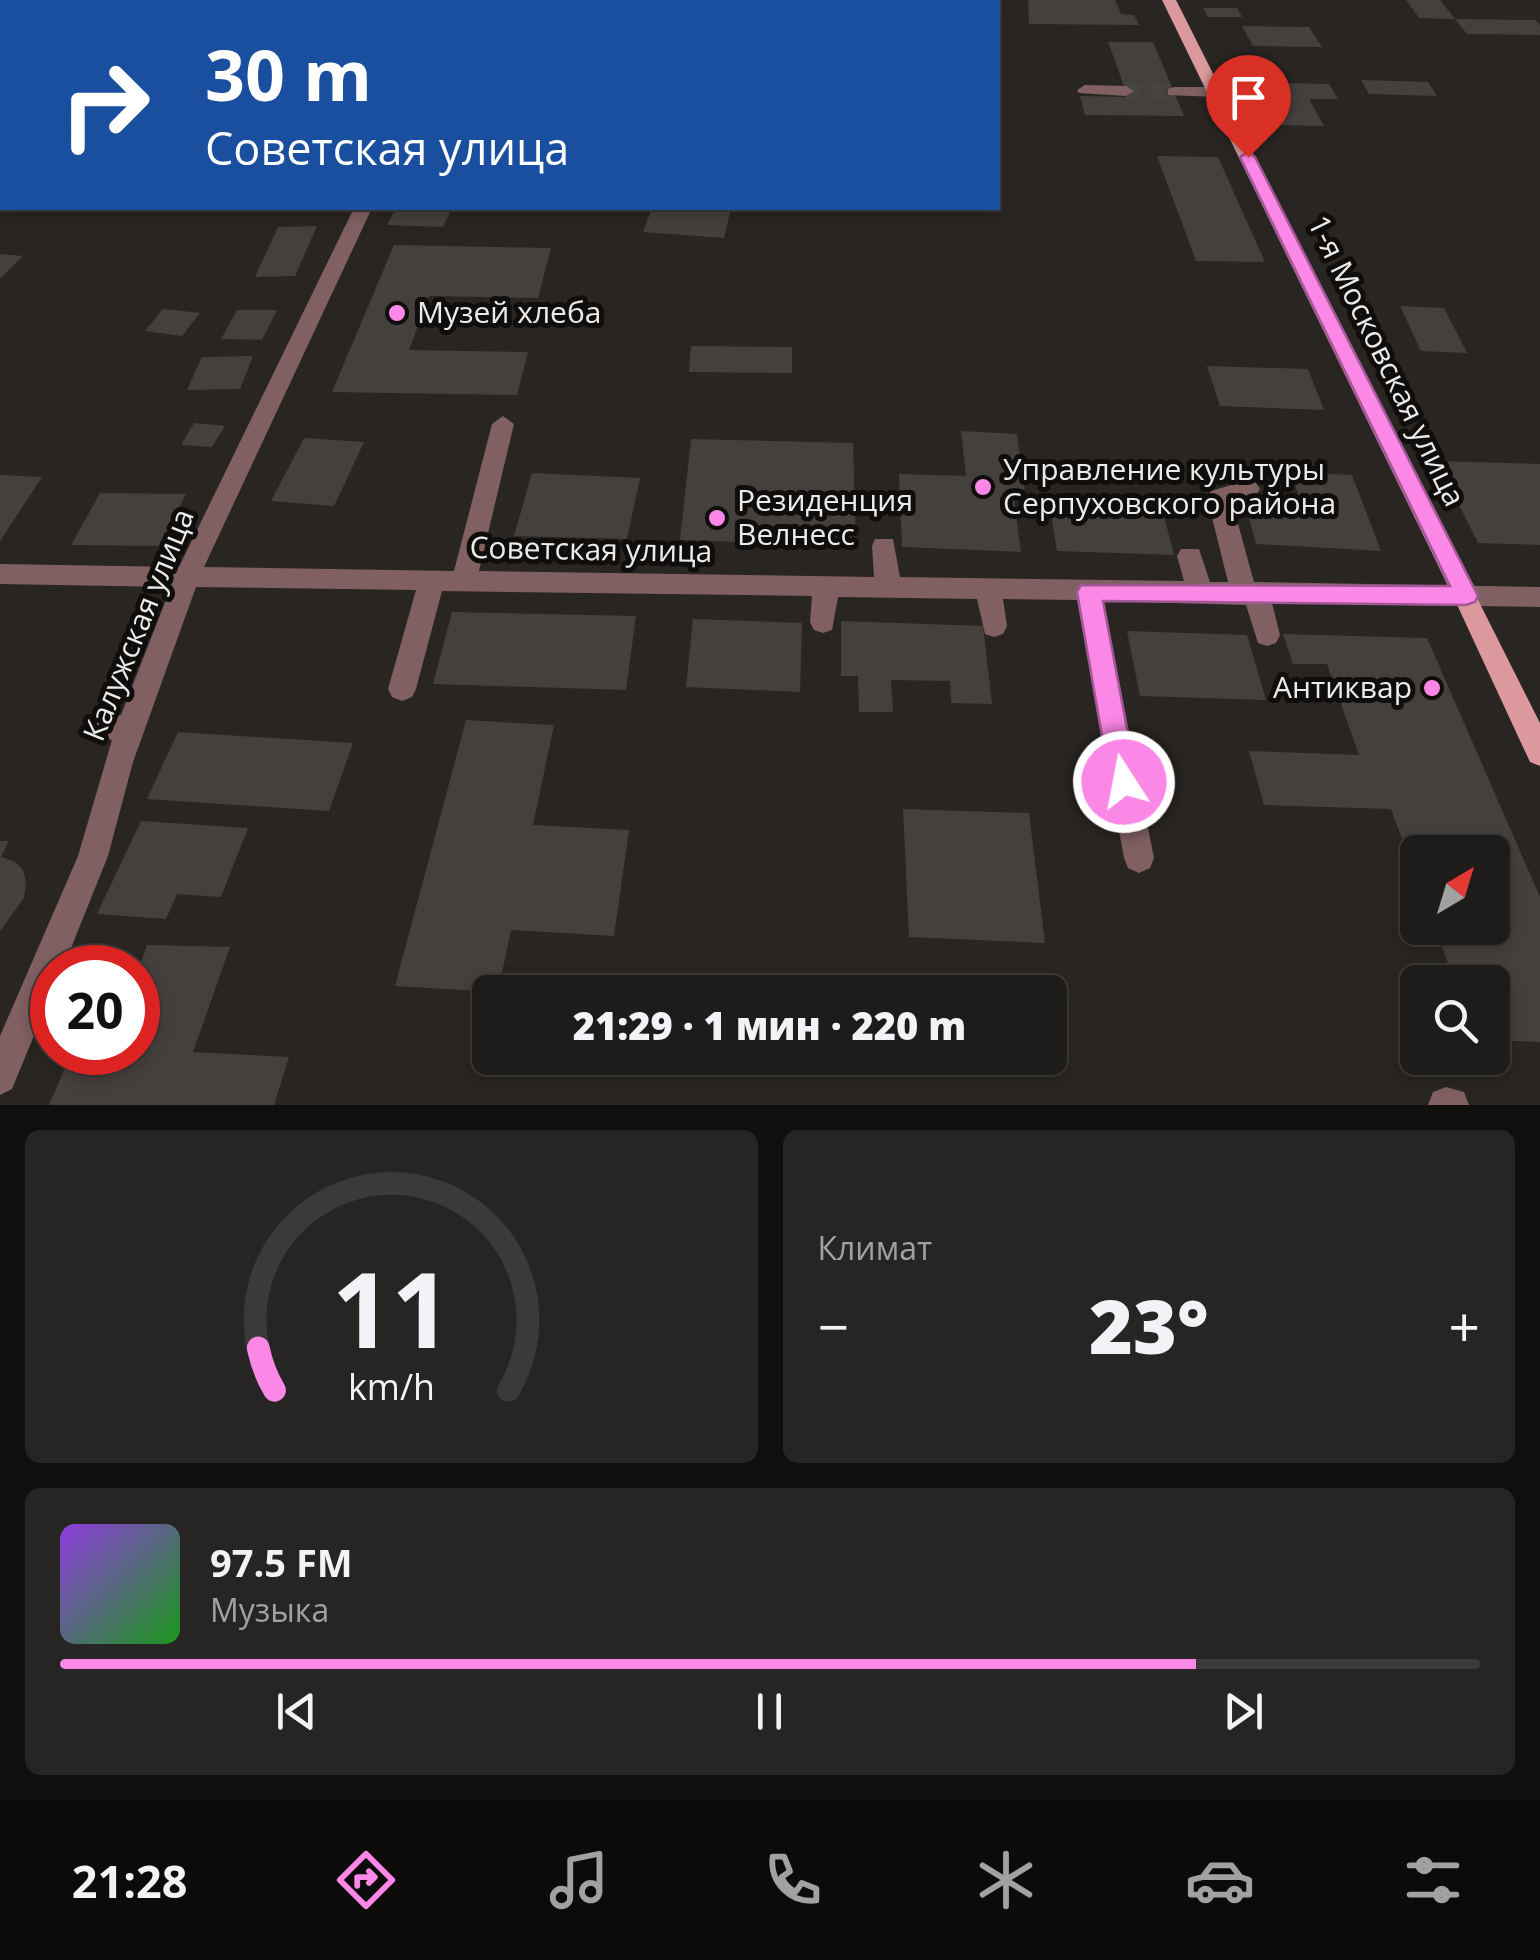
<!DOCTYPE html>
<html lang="ru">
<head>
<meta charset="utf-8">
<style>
	:root { --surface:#1e1c1a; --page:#262523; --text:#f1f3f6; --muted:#a1a1a2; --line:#3c3a39; --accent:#fb87e6 }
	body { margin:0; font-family:"Open Sans",sans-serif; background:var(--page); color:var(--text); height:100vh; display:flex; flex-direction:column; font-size:38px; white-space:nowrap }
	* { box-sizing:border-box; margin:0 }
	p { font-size:32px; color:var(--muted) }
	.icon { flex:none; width:55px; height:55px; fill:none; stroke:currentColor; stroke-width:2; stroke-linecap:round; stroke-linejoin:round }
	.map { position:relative; height:1105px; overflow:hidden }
	.panel { display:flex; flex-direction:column; gap:25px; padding:25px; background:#100f0e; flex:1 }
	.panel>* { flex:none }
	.top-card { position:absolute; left:0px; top:0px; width:1000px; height:210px; box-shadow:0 5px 15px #0003,0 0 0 2px var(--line); background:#1a4fa0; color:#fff; overflow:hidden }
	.needle { width:65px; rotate:38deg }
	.controls { position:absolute; left:1400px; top:835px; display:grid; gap:20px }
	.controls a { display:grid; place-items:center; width:110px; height:110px; border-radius:15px; background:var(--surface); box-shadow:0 5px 15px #0003,0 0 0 2px var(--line); font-size:50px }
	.speed { position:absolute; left:30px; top:945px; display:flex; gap:20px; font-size:50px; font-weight:700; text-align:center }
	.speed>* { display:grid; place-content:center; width:130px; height:130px; border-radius:50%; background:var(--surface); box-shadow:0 5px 15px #0003,0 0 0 2px var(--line); line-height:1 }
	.speed .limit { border:15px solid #d22; background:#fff; color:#111 }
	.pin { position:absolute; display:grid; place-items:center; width:85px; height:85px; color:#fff; margin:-102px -42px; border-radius:50% 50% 50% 0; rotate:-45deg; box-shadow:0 0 10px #0007 }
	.pin .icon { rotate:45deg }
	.me { position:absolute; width:110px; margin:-55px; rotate:349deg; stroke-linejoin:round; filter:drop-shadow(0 0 8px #0008) }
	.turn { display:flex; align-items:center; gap:35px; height:210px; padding:0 40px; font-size:45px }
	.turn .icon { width:130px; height:130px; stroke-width:2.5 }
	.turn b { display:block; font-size:70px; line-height:85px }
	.big { font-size:75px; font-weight:800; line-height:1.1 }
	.panel .tile { flex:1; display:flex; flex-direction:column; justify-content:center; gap:15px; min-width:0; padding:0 35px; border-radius:15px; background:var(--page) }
	.panel .dial { align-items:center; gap:0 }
	.dial svg { height:260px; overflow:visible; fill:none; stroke:var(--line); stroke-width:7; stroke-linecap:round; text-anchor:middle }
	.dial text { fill:var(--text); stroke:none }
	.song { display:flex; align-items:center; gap:30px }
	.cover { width:120px; height:120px; border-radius:15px; background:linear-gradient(135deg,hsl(270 70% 55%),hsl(120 70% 35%)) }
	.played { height:10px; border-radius:5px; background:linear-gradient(90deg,var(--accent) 80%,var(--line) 80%) }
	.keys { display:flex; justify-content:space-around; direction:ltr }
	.heat { display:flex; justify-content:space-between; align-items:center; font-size:55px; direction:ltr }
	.panel .tiles { flex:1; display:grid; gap:25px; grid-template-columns:1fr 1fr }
	.tile:last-child { grid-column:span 2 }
	.trip { position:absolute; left:472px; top:975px; width:595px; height:100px; border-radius:15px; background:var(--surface); box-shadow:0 5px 15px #0003,0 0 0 2px var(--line); font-weight:800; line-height:100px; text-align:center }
	.dock { display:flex; height:160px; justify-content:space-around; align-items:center; background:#0c0b0a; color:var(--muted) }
	.dock .icon { width:70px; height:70px }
	.dock .selected { color:var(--accent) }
	.dock b { font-size:45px; color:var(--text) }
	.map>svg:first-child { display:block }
	.building { fill:#44403e }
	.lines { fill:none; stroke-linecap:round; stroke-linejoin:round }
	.minor-tunnel { stroke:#464340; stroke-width:16; stroke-dasharray:16 8; stroke-linecap:butt }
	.minor { fill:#806061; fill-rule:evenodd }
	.major { fill:#dc999d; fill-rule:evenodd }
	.route { fill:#fb87e6; stroke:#a35896; stroke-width:2.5 }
	.poi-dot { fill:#fb87e6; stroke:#100e0d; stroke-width:4 }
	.labels { text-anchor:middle; stroke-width:10; stroke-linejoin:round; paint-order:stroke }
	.poi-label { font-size:30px; fill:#edebe9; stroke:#100e0d; text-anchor:start }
	.street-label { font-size:30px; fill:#edebe9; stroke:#100e0d }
</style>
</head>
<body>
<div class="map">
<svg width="1540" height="1105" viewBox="0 0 1540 1105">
	<rect width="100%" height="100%" fill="#282522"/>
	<!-- building -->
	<g class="building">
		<path d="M1028,0h87l6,14 13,1 5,10 -110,-1z"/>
		<path d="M1406,0h34l15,19 -36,-1z"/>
		<path d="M1203,8h34l5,9h-34z"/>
		<path d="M1455,19l80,1 5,5v10l-73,-1z"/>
		<path d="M1242,26l67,1 13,20 -69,-1z"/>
		<path d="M1108,42h45l31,74 -99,-1 -5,-19 48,1z"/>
		<path d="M1361,80l67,2 9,14 -68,-2z"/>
		<path d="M1243,82l86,2 9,15h-29l15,27 -60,-1z"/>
		<path d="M1157,156l61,1 47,105 -69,-1z"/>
		<path d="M396,208h56l-9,19 -56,-2z"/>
		<path d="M652,208h79l-7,30 -81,-6z"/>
		<path d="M317,226l-22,50 -40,1 23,-50z"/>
		<path d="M394,245l157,3 -13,50 -109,-2 -20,54 119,2 -11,43 -185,-3z"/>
		<path d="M0,254l23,2 -23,23z"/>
		<path d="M1400,306l44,2 23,45 -46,-2z"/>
		<path d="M163,309l37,4 -18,23 -37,-5z"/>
		<path d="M237,310h40l-15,30 -41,-1z"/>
		<path d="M691,346l101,1v26l-103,-1z"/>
		<path d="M253,356l-13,33 -53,1 15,-33z"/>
		<path d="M1207,366l101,3 16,41 -104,-4z"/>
		<path d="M194,423l31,3 -13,21 -31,-2z"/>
		<path d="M961,431l56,3 8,58h-12l8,60 -119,-5 -3,-73 67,2z"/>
		<path d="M304,438l60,4 -30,64 -63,-5z"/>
		<path d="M691,439l162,4 3,103 -176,-6z"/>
		<path d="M1437,461l103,3v81l-62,-2z"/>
		<path d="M1291,472l61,3 29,76 -125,-7 -11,-40 57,3z"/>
		<path d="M532,473l108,5 -13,61 -113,-3z"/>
		<path d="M0,475l42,2 -42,64z"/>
		<path d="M100,493l86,1 -26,52 -89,-1z"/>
		<path d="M1050,508l113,4 11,43 -117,-4z"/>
		<path d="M452,612l184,4 -10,74 -193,-6z"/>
		<path d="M693,619l109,4 -2,69 -114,-5z"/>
		<path d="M841,621l142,5 9,78 -41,-1 -1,-22 -59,-1 2,32h-34l-1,-36h-17z"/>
		<path d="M1127,631l120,4 19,65 -126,-4z"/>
		<path d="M1283,634l144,4 113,259v145l-48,-2v-58h-37l-20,-54h57v-76h-74l-1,27 -26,-70 -127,-4 -15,-54 110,4 -32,-91h-34z"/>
		<path d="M466,720l88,5 -21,100 96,5 -15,106 -103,-6 -13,62 -103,-6z"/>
		<path d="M178,732l175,11 -24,68 -182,-12z"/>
		<path d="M903,809l126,4 16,130 -136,-6z"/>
		<path d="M141,821l107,7 -27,69 -44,-3 -11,25 -69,-5z"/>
		<path d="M0,841h9l-8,16 13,4 9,9 3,12 -2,16 -24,33z"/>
		<path d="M147,945l83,2 -37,105 96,5 -15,48h-225l23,-53h66v-82z"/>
	</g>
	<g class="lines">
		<!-- minor-tunnel -->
		<path class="minor-tunnel" d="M1126,91l48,1"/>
		<!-- minor -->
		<g class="minor">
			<path d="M1085,85l41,1 8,5 -8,5 -47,-3 -2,-3z"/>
			<path d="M1174,87h41l8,5 -8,5 -47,-2v-6z"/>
			<path d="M354,208h18l-168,359 250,4 38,-147 11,-8 11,8 -35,147 395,6 -2,-31 3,-7h18l7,38 284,4 -7,-25 4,-7h18l11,33h18l-21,-85 4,-6 37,-11 8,3 4,6 -4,6 -24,7 22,80 286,5v20l-268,-4 8,32 -4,8 -9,3 -9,-3 -12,-38 -143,-4 51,257 -4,10 -11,5 -11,-5 -4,-10 -47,-258 -74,-1 4,27 -4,8 -9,3 -9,-3 -8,-35 -139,-2 -6,33 -9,3 -9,-3 -4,-8 2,-26 -370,-5 -26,98 -4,8 -10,4 -10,-4 -4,-8 28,-99 -220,-3 -63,175 -25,94 -45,112h-11v24l-40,97 -12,6v-59l78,-180 34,-116 -17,-4 -4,-9 4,-9 26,-3 50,-128 -171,-3v-20l179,3z"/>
			<path d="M1446,1087l18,5 5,13h-41l5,-13z"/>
		</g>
		<!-- major -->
		<path class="major" d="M1162,0h14l364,723v43l-10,-4 -77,-166z"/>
	</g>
	<!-- route -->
	<path class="route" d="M1248,152l7,5 223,439 -3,6 -9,3 -363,-4 34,181 -4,8 -9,4 -10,-4 -4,-8 -33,-190 4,-7 369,1 -210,-429z"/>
	<!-- markers -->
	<g class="poi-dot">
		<circle cx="397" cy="313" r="10"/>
		<circle cx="983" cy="487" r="10"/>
		<circle cx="717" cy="518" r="10"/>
		<circle cx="1432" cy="688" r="10"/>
	</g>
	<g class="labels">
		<!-- poi labels -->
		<g class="poi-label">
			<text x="417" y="323">Музей хлеба</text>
			<text x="1003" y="480">Управление культуры<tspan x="1003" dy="34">Серпуховского района</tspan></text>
			<text x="737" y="511">Резиденция<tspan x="737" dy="34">Велнесс</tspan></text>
			<text x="1412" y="698" text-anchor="end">Антиквар</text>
		</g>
		<!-- street labels -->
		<g class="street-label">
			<text transform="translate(1386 361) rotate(64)" y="10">1-я Московская улица</text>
			<text transform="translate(591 550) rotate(1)" y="10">Советская улица</text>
			<text transform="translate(139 625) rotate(-68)" y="10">Калужская улица</text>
		</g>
	</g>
</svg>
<div class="controls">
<a><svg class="needle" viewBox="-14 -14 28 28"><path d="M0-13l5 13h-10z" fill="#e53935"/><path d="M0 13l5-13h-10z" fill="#a1a1a2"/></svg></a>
<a><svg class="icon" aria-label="search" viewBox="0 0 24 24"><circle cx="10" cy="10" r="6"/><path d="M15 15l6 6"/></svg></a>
</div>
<div class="speed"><div class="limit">20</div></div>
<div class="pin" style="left:1248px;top:157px;background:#d93025"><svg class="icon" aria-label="arrive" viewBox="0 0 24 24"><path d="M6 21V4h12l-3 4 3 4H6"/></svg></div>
<svg class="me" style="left:1124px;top:782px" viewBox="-20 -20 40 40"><circle r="17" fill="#fb87e6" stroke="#fff" stroke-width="3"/><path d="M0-11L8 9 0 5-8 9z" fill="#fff"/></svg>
<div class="trip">21:29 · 1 мин · 220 m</div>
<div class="top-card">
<div class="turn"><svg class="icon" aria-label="right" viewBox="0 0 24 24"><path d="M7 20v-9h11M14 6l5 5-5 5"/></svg><div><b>30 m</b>Советская улица</div></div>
</div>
</div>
<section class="panel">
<div class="tiles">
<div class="tile dial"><svg viewBox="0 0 100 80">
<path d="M14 69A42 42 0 1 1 86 69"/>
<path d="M14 69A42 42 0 0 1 9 56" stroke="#fb87e6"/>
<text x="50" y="56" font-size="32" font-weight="700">11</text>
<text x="50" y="72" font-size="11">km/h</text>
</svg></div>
<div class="tile"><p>Климат</p>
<div class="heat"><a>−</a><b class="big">23°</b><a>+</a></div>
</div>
<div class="tile">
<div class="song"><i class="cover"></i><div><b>97.5 FM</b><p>Музыка</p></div></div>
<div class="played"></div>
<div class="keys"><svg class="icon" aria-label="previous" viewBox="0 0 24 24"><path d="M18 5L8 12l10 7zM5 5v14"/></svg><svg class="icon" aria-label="pause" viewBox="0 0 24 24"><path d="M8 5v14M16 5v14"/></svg><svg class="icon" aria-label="next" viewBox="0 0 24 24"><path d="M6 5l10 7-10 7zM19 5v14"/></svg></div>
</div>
</div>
</section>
<nav class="dock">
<b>21:28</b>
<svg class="icon selected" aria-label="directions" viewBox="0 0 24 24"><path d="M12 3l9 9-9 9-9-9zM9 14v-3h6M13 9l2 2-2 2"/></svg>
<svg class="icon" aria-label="music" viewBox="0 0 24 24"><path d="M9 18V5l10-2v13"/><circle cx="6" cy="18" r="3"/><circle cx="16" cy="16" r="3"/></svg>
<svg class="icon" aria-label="phone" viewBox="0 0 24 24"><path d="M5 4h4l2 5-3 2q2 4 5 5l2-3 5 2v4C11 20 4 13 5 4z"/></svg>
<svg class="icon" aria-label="climate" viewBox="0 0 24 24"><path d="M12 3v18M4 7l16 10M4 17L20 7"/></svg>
<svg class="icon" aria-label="car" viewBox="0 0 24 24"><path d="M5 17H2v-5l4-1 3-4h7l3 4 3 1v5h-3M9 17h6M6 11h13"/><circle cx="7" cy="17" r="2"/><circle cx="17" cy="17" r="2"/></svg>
<svg class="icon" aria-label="filters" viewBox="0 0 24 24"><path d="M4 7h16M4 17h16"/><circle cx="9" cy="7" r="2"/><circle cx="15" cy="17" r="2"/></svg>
</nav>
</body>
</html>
